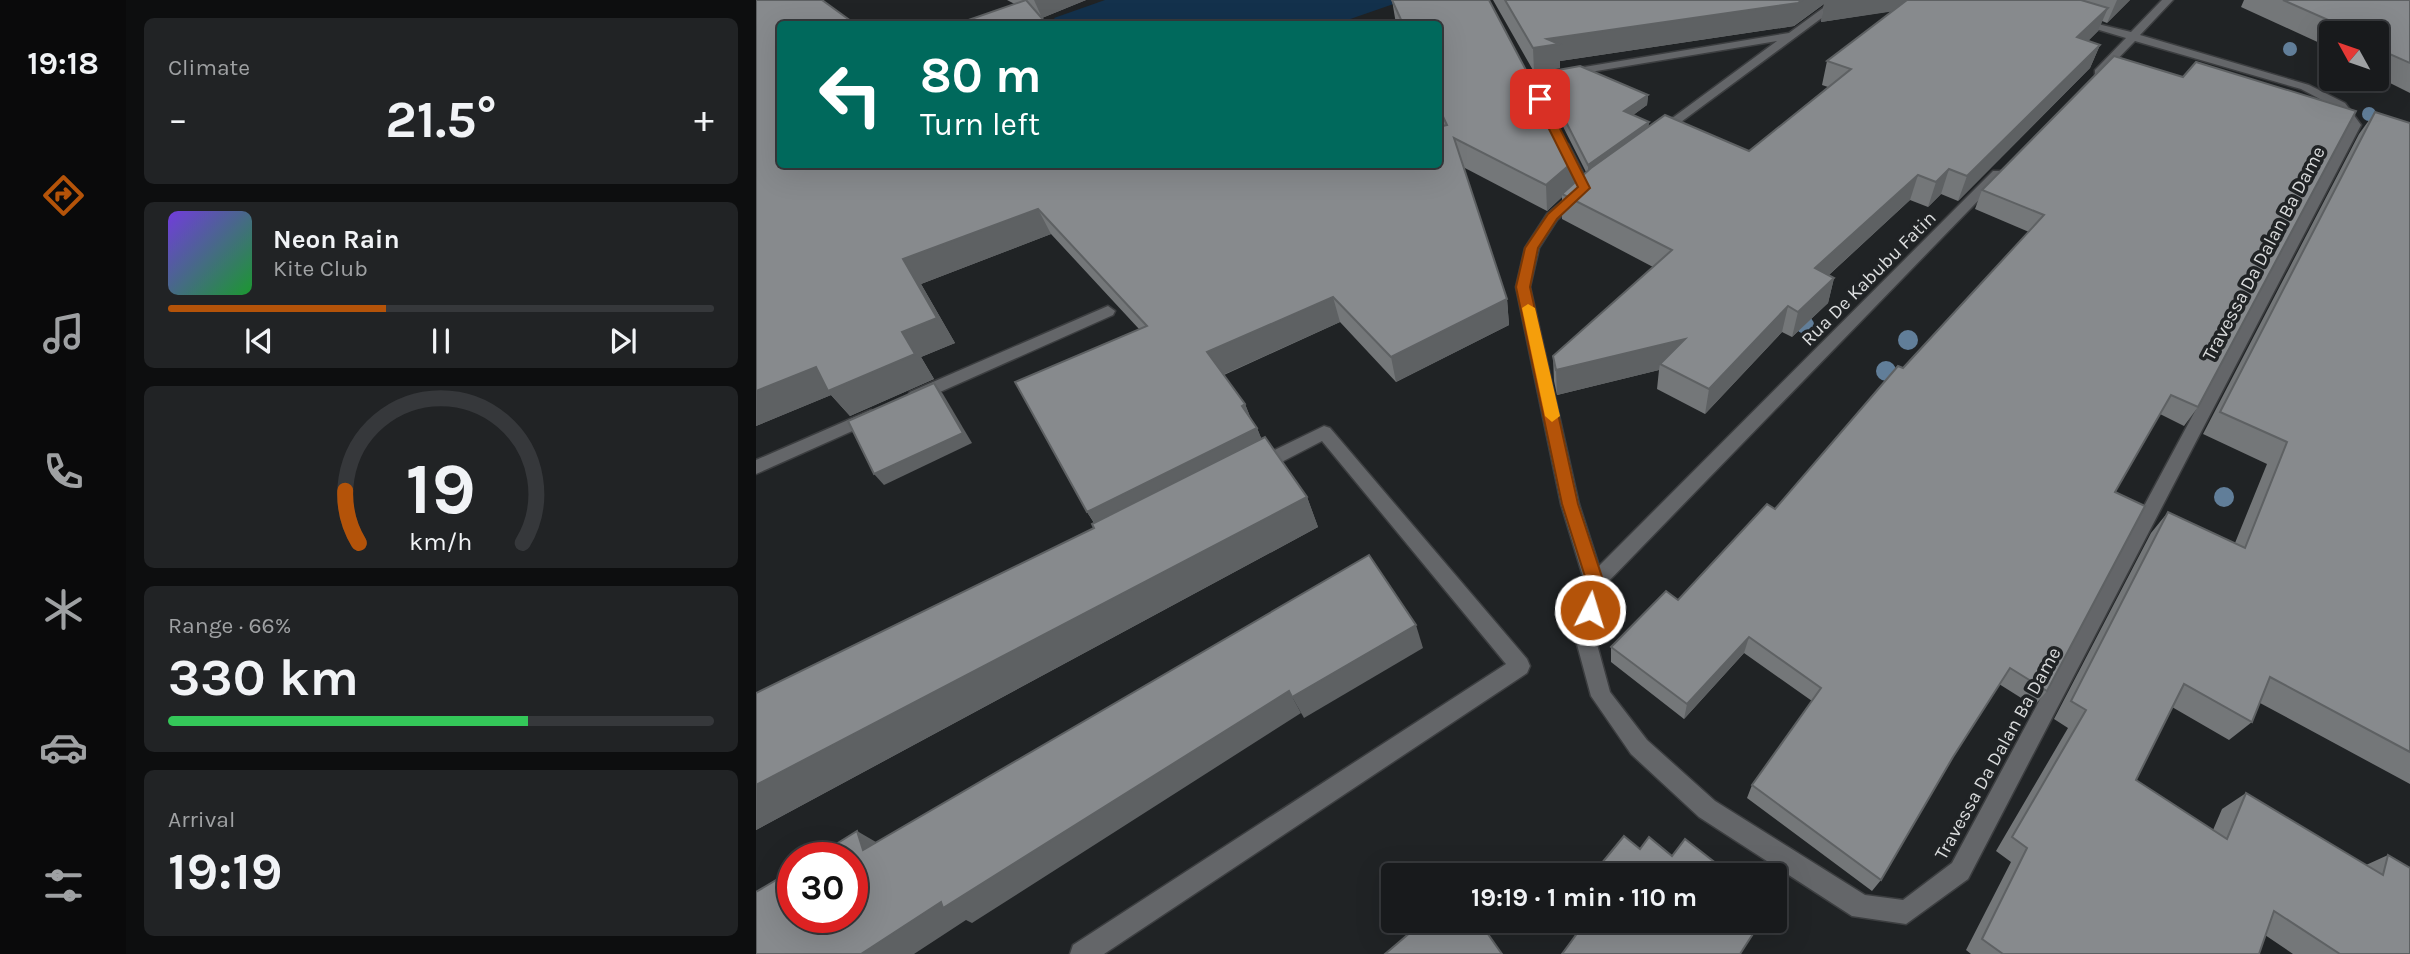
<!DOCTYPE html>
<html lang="en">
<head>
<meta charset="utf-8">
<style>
	:root { --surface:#181a1c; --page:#212325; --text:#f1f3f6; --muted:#9fa1a3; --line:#36383b; --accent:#b45309 }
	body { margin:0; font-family:Karla,sans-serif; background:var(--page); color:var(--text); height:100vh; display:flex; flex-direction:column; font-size:26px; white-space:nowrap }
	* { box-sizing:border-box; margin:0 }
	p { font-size:23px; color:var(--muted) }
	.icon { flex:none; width:38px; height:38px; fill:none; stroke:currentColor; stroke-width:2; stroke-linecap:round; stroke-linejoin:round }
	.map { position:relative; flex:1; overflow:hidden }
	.panel { display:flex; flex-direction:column; gap:18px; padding:18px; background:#0d0e0f; width:630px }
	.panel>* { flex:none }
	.hud { position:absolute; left:21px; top:21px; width:665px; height:147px; border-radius:7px; box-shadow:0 7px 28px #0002,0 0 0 2px var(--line); background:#00695c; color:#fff; overflow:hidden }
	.needle { width:46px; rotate:310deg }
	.buttons { position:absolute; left:1563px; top:21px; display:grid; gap:14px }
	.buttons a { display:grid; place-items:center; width:70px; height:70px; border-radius:7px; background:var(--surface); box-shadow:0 7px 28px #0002,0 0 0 2px var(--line); font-size:35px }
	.speed { position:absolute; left:21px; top:842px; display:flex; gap:14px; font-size:35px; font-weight:700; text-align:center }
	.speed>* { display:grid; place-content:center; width:91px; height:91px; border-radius:50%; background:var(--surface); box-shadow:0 7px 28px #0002,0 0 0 2px var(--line); line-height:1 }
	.speed .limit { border:10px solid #d22; background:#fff; color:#111 }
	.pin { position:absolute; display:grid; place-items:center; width:60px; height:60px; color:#fff; margin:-30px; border-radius:14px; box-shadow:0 4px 10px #0006 }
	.me { position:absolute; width:77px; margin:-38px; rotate:5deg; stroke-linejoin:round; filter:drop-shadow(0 0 5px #0008) }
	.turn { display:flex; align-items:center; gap:24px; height:147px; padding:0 28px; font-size:32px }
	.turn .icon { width:91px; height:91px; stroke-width:2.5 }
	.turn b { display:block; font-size:49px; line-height:60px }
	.big { font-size:52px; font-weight:700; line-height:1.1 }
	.panel .widget { flex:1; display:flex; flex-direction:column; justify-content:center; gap:10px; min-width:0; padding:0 24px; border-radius:10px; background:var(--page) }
	.panel .dial { align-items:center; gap:0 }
	.dial svg { height:182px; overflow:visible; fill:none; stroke:var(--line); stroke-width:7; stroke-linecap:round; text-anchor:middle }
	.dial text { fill:var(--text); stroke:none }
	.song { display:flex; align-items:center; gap:21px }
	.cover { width:84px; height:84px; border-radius:10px; background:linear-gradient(135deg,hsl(260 70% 55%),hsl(130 70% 35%)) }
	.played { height:7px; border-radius:4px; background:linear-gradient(90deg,var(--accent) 40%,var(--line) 40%) }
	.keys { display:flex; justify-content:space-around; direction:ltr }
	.heat { display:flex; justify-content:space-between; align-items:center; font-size:38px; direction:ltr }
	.charge { height:10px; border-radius:5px; background:linear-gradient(90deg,#34c759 66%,var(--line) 0) }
	.trip { position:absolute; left:625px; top:863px; width:406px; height:70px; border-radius:7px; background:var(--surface); box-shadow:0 7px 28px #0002,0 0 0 2px var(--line); font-weight:700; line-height:70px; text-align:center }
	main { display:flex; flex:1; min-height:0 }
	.tabs { display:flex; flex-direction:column; width:126px; justify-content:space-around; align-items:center; background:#0a0a0b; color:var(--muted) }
	.tabs .icon { width:49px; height:49px }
	.tabs .selected { color:var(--accent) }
	.tabs b { font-size:32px; color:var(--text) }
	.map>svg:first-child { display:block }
	.green { fill:#13314c }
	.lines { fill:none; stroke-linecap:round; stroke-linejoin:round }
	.lane-casing { stroke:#3c3e40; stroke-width:3 }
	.street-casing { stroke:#3c3e40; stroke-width:3 }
	.lane { fill:#646669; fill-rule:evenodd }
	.street { fill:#646669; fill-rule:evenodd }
	.tree { fill:#617e99 }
	.wall { fill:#747779 }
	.shaded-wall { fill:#5e6163 }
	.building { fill:#878a8d; stroke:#5e6163; stroke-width:2 }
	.route { fill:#b45309; stroke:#753606; stroke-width:2 }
	.slow { fill:#f59e0b }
	.labels { text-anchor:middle; stroke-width:7; stroke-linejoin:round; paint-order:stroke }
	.street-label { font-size:19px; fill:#dadcdd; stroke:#202325 }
</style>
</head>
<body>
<main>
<nav class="tabs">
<b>19:18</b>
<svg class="icon selected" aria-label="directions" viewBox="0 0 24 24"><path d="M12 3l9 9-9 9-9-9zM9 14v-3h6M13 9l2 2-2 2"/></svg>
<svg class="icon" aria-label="music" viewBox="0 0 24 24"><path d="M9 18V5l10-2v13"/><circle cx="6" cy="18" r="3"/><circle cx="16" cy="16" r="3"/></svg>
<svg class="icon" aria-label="phone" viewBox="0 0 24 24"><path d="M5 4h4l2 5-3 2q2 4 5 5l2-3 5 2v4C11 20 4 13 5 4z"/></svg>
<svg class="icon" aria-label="climate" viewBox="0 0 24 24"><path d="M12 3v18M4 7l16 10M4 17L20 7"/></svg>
<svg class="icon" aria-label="car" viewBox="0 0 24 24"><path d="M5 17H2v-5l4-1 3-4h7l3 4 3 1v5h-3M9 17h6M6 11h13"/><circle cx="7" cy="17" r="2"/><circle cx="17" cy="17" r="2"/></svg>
<svg class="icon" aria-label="filters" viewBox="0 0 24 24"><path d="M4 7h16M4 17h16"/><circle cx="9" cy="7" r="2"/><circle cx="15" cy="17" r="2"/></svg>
</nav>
<section class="panel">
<div class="widget"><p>Climate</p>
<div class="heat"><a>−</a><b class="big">21.5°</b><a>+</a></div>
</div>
<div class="widget">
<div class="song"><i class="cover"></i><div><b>Neon Rain</b><p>Kite Club</p></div></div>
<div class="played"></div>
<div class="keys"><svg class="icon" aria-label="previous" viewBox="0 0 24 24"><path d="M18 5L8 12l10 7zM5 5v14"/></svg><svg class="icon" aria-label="pause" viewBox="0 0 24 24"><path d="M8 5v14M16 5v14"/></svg><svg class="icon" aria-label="next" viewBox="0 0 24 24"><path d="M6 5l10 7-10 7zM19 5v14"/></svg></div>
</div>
<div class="widget dial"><svg viewBox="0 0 100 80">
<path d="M14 69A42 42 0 1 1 86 69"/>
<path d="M14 69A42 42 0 0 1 8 46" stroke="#b45309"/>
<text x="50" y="56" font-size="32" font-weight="700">19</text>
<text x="50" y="72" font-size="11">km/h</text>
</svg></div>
<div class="widget"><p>Range · 66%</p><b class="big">330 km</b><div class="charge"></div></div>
<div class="widget"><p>Arrival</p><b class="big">19:19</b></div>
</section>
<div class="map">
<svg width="1654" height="954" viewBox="0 0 1654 954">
	<rect width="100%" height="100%" fill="#202325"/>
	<!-- green -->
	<path class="green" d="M349,0h300l-69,24h-277l-5,-6z"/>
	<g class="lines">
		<!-- lane casing -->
		<g class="lane-casing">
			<g id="lane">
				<path d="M352,306l7,5 -2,4 -191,85 -6,2 -8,-6 2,-4z"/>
				<path d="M115,410l6,2 2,4 -2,4 -121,54v-14z"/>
				<path d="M568,426l6,2 197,231 3,7 -3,7 -423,281h-34l3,-9 433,-281 -184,-223 -58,30h-12l-3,-5 3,-5z"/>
			</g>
		</g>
		<!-- street casing -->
		<g class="street-casing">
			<g id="street">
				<path d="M1078,0h12l-184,136 -10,-3 125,-92 -247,41 -6,-3 6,-3 259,-43z"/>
				<path d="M1406,0h11l-33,35 169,50 36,18 16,22 -393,754 -62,45 -54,-8 -153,-99 -68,-63 -40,-58 -16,-59 10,-54 -24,-79 -45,-217 9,-39 22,-34 31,-25 -20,-42 10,-3 23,44 -34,32 -18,28 -9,39 49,217 20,62 394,-395h10l1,3 -400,412 -9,51 15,55 37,48 68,61 150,94 38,5 49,-37 397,-738 -12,-17 -36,-19 -166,-48 -32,33h-8v-4l31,-32 -53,-16v-4l58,14z"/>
			</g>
		</g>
		<!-- lane -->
		<use href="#lane" class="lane"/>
		<!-- street -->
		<use href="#street" class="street"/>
	</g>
	<!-- trees -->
	<g class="tree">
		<circle cx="1534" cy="49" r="7"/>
		<circle cx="1613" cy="114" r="7"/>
		<circle cx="1049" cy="325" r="9"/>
		<circle cx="1152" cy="340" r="10"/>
		<circle cx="1130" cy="371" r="10"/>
		<circle cx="1468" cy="497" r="10"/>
	</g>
	<!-- wall -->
	<g class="wall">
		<path d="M0,0h66l33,24h-75v140h658v-37h2l-2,-3v-100h-42l-4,-24h97l85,161v22l12,-11 -45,-89v-10l39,-7 68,29 -1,10 -14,10 16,7 -1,5 17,-12 84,36 79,-64 -6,-2 5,-24 65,-50 -71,11 3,-18 -30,22 -234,35v7l-26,4 -41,-72h637l-23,23 -5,-2 -4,10 -10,10 12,4 -10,23 -132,133 -17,-7 -13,13 -18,-7 -81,75 5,3 -6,25 -36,34 -10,-5 -77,82 -48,-25 2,-19 -102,25 -3,-14 -1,-25 100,-89 -91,-48v-22l-15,14 -84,-44 44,132 2,26 -113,57 -56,-60 -116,53 21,29 6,15 6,9 4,10 4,-1 42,60 11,30 -562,303v-137l338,-165 -2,-4 2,-1 -7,-11 -72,-130 124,-53 -88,-95 -130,50 34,59 -34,14 13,22 -84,37 -19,-21 -75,31z"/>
		<path d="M251,0h79l-44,18z"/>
		<path d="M1488,0h166v93l-34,-17v-43h-45v21l-10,-5 3,-4 -83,-38z"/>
		<path d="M1358,56l84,351 -14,19 -24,-12 -45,78 -68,199 -13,15 -35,-22 -46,73 -72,123 -9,11 -125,-93 5,-13 60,-84 -68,-48 -60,66 -73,-57v-15l67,-47 97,-91 128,-141 126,-136 -54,-23 7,-19z"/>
		<path d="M1619,112l35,11v661l-150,-81 -8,19 -23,18 -57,-33 -36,73 77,50 9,-21 24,-16 120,72 22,-10 22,99h-117l-28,-19 -6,19h-288l-5,-4 45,-88 -15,-11 72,-123 -14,-9 97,-186 17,-21 67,31 32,-79 -64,-30 156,-300z"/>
	</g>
	<!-- shaded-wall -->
	<g class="shaded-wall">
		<path d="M278,0h52l-44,18z"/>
		<path d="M1046,0h122l-2,7 -101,15 3,-18 -30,22 -234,35v7l-26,4 -1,-24 14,-9z"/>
		<path d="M1361,0h13l-23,23z"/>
		<path d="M1352,8l-10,23 -31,30 10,-24z"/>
		<path d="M1344,45l-10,23 -132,133 9,-25z"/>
		<path d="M892,95l-1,10 -23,17v-11z"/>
		<path d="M893,122l-1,10 -60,44v-11z"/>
		<path d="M818,161v25l-12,8v3l-15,14 -1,-26z"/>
		<path d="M1193,169l-8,25 -13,13 8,-25z"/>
		<path d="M1162,175l-8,25 -102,94 7,-26z"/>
		<path d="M282,209l13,25 -130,50 34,59 -34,14 13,22 -84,37 -19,-21 -75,31v-35l146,-59 1,-73z"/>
		<path d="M1078,278l-6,25 -36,34 6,-25z"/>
		<path d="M577,297l7,25 -122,55 -11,-25z"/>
		<path d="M751,299l2,26 -113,57 -5,-25z"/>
		<path d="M1032,306l-6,26 -77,82 4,-25z"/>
		<path d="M929,339l-25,25 -1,6 -102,25 -1,-25z"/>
		<path d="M178,383l9,11 29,49 -88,42 -10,-11z"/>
		<path d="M489,404l10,25 2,-1 10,24 -164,84 -16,-24z"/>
		<path d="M551,497l11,30 -562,303v-45z"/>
		<path d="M660,625l7,23 -119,70 -12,-21z"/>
		<path d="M993,637l-5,16 -60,66 3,-15z"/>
		<path d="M533,691l12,22 -329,210 -6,-3 -52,34h-53l80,-52z"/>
		<path d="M101,831l31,18 -25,1z"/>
	</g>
	<!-- building -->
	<g class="building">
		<path d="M0,0h66l33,24h-75v140h658v-37l9,-2 -9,-19v-82h-35l-11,-24h97l85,161 -28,24 -92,-47 53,161 -116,58 -58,-60 -126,55 38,52 -3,2 15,22 -170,84 -72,-130 132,-56 -109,-117 -135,50 34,59 -35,14 13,22 -87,37 -12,-24 -60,24z"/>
		<path d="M270,0l21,24h-90z"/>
		<path d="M749,0h297l-4,3 -251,36 12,5 -26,4z"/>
		<path d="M1151,0h174l27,8 -31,29 23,8 -133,131 -18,-7 -13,13 -18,-7 -103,93 19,10 -36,34 -10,-6 -79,83 -49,-25 25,-25 -129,31 -3,-14 119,-106 -110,-56 29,-26 74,-53 84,36 102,-82 -24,-8z"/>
		<path d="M1527,0h127v63l-34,-15v-15h-30l-11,-5 7,-2z"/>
		<path d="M525,20l3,4h-22z"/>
		<path d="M1358,56l69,21 13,-15 160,49 -158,296 -27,-12 -56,97 30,14 -98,185 -37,-23 -57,89 -72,123 -129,-95 69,-97 -72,-51 -62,67 -76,-57 55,-56 12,9 89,-96 8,5 123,-143 5,2 141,-153 -62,-25z"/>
		<path d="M824,66l68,29 -24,16 25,11 -61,43 -47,-92z"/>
		<path d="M1619,112l35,11v629l-140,-75 -18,45 -68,-38 -48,96 91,59 19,-46 137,82 5,-20 22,13v86h-70l-66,-43 -15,43h-256l-21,-15 45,-91 -15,-11 74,-127 -15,-9 97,-189 77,36 42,-106 -67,-30z"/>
		<path d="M178,383l29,50 -89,41 -26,-53z"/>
		<path d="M509,437l42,60 -551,288v-92l338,-165 -2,-4z"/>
		<path d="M613,555l47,70 -124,72 -3,-6 -346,217 -2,-6 -80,52h-105v-62l37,-22v47h59v-59h-38l43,-27 6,19z"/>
		<path d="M868,836l16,13 9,-12 23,19 13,-17 46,36h-139z"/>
		<path d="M669,920h53l24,34h-117z"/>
		<path d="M831,920h169l4,3 -20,31h-178z"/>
	</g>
	<!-- route -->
	<path class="route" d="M784,96l5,3 45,89 -33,31 -19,29 -8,39 48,217 26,79 -5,27 -9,8 -9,-8 6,-27 -25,-79 -46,-217 9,-39 23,-34 30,-27 -44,-88z"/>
	<!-- slow -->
	<path class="slow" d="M772,304l7,4 25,108 -8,6 -7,-6 -23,-108z"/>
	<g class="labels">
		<!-- street labels -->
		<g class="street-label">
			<text transform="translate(1507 253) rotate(-62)" y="7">Travessa Da Dalan Ba Dame</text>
			<text transform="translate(1112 278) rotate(-45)" y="7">Rua De Kabubu Fatin</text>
			<text transform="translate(1241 753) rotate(-61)" y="7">Travessa Da Dalan Ba Dame</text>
		</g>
	</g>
</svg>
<div class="buttons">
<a><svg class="needle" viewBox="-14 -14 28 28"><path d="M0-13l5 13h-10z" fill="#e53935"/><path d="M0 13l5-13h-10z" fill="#9fa1a3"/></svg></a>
</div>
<div class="speed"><div class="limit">30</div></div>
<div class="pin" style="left:784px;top:99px;background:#d93025"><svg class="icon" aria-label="arrive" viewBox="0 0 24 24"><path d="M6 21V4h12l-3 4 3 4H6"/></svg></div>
<svg class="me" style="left:834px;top:610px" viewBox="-20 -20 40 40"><circle r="17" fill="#b45309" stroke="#fff" stroke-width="3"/><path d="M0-11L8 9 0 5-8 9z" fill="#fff"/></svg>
<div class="trip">19:19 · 1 min · 110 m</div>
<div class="hud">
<div class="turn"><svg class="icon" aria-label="left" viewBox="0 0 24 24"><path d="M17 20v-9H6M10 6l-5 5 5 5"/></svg><div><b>80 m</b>Turn left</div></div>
</div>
</div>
</main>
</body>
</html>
